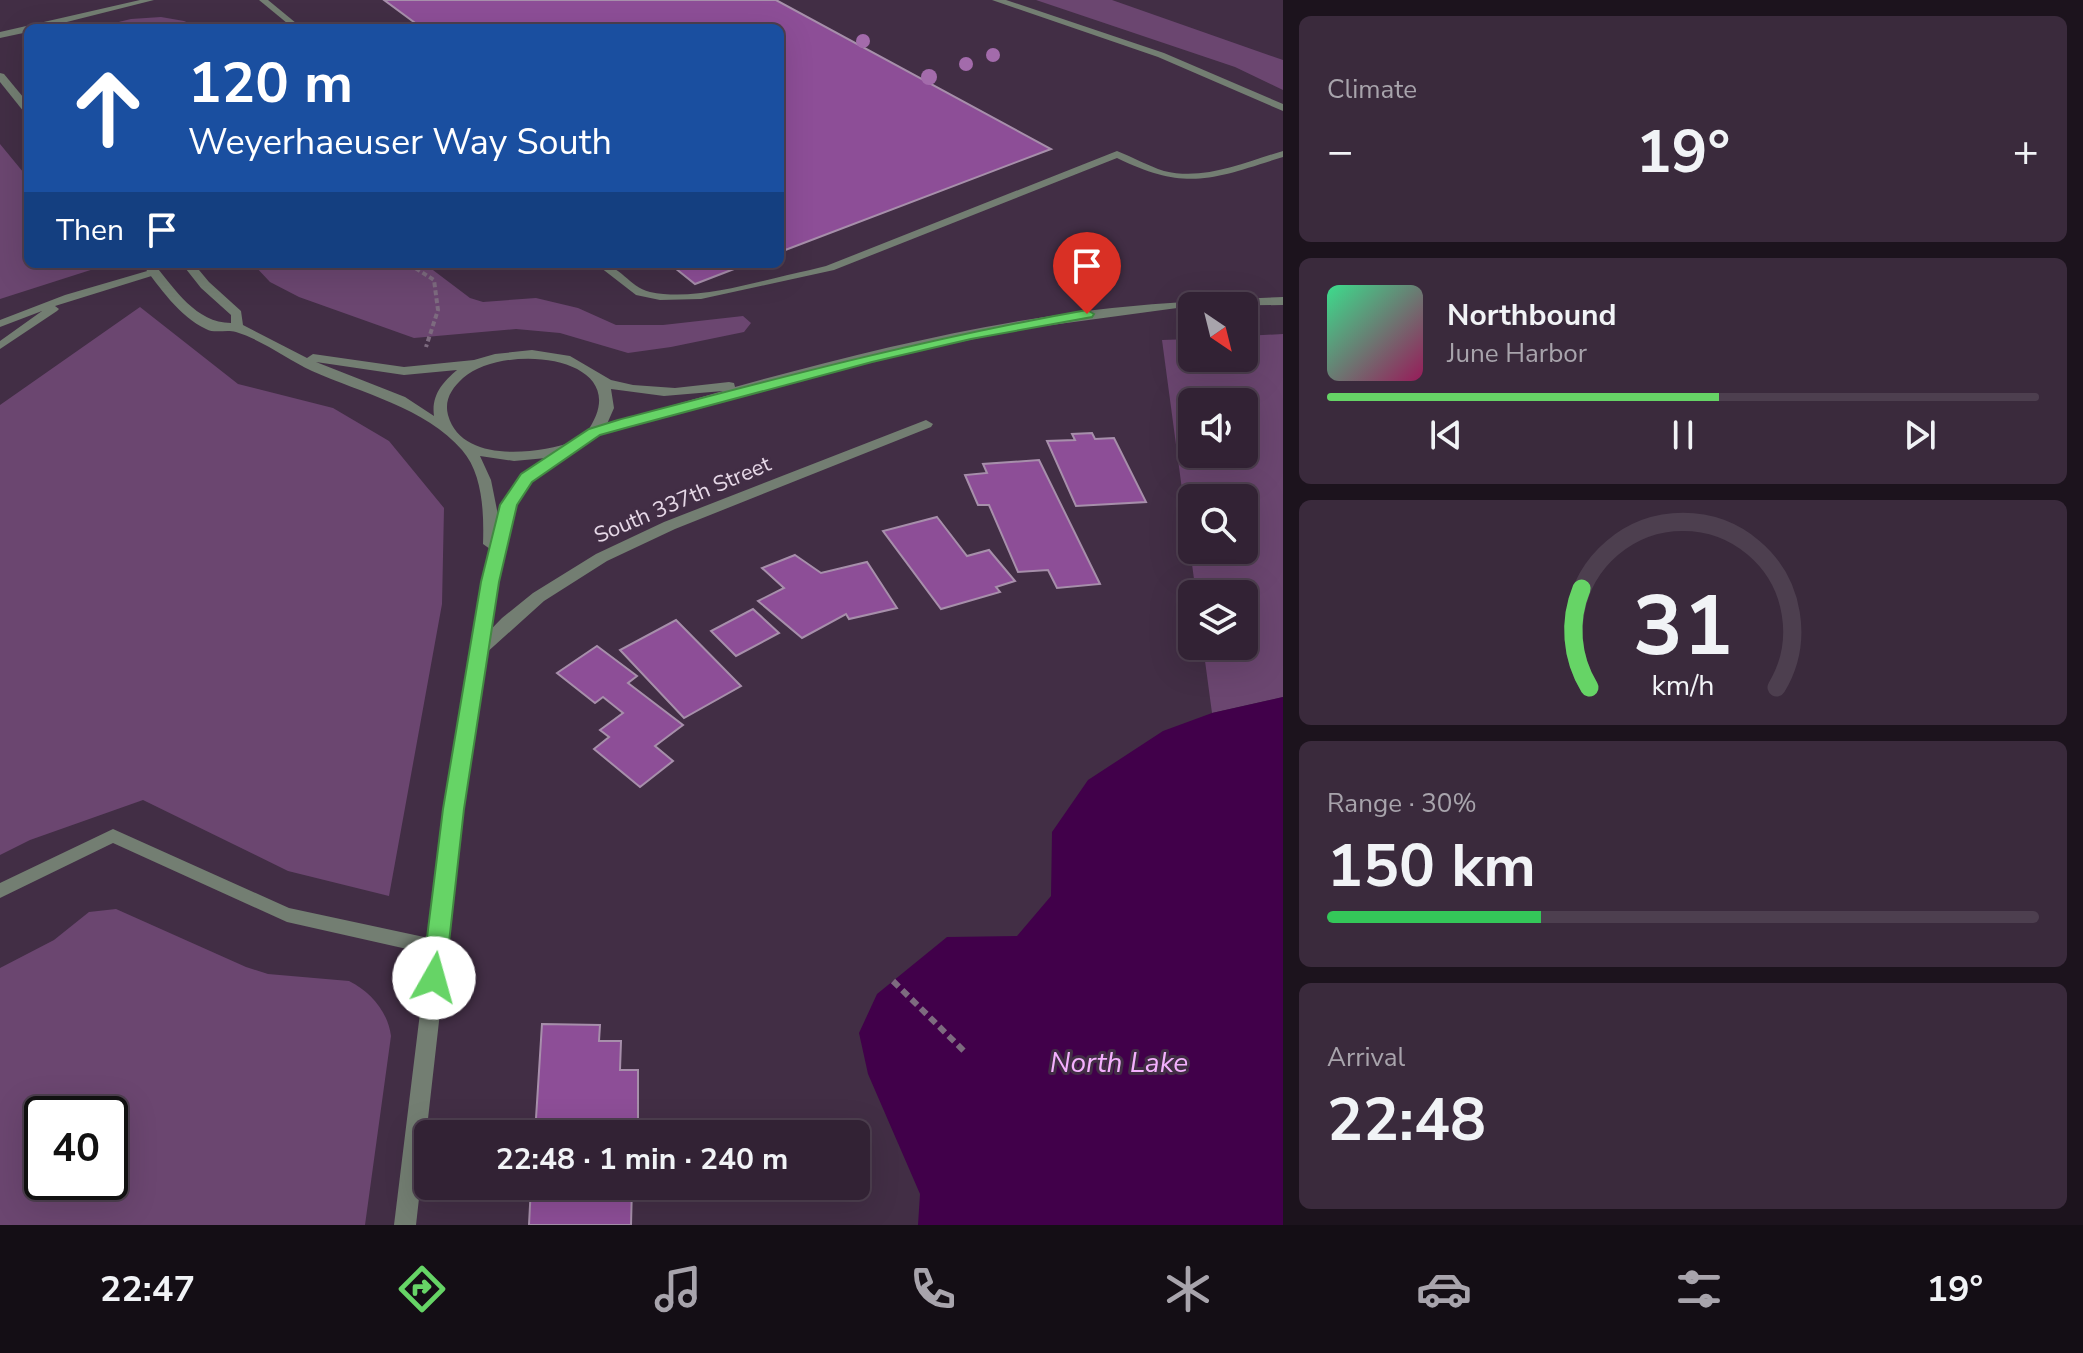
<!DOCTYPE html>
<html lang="en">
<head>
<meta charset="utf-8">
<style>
	:root { --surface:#322234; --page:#3a2a3c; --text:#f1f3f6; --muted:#a8a4ac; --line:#4d3f4f; --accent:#66d466 }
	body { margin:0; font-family:"Nunito Sans",sans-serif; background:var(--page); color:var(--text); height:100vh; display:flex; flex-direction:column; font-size:30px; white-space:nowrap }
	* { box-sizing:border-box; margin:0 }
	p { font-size:26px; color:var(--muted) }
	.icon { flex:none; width:44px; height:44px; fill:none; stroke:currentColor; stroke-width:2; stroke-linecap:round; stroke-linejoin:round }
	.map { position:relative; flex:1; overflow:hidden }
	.details { display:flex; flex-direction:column; gap:16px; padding:16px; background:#1c131d; width:800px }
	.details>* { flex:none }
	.banner { position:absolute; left:24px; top:24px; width:760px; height:244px; border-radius:12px; box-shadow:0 8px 32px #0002,0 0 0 2px var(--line); background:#1a4fa0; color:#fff; overflow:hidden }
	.needle { width:52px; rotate:145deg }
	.controls { position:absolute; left:1178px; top:292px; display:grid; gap:16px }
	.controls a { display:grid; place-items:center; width:80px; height:80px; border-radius:12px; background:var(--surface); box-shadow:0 8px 32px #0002,0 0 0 2px var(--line); font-size:40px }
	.speed { position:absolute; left:24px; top:1096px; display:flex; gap:16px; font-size:40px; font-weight:700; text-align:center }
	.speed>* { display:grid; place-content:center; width:104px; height:104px; border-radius:50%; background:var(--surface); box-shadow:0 8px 32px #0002,0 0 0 2px var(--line); line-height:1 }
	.speed .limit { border:4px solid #111; border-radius:12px; background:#fff; color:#111 }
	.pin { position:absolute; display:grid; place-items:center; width:68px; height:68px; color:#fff; margin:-82px -34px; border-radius:50% 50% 50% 0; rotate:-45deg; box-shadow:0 0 8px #0007 }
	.pin .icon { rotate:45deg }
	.me { position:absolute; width:88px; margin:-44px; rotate:7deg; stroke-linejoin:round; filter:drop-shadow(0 0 6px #0008) }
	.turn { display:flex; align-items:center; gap:28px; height:168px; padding:0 32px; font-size:36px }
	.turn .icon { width:104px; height:104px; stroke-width:2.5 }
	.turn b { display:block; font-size:56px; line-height:68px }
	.then { display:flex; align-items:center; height:76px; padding:0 32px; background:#0003; gap:16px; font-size:30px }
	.big { font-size:60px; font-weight:700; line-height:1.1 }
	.details .tile { flex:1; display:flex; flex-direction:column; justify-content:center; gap:12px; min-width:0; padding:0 28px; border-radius:12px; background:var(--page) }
	.details .dial { align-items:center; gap:0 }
	.dial svg { height:208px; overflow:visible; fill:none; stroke:var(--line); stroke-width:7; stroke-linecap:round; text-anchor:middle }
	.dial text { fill:var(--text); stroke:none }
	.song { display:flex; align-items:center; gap:24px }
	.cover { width:96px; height:96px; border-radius:12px; background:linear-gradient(135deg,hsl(150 70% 55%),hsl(330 70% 35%)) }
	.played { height:8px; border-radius:4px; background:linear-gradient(90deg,var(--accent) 55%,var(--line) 55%) }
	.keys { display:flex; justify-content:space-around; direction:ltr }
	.heat { display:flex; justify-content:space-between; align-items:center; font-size:44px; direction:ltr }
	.charge { height:12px; border-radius:6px; background:linear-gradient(90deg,#34c759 30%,var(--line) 0) }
	.trip { position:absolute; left:414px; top:1120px; width:456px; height:80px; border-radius:12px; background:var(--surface); box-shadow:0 8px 32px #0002,0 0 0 2px var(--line); font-weight:700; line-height:80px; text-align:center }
	.menu { display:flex; height:128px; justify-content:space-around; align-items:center; background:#140e15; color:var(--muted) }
	.menu .icon { width:56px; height:56px }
	.menu .selected { color:var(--accent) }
	.menu b { font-size:36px; color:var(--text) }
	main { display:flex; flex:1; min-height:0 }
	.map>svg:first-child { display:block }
	.green { fill:#6b4670; fill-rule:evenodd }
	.water { fill:#41004a }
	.building { fill:#8d4e97; stroke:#a78fab; stroke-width:2 }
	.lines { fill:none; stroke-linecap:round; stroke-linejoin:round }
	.path-far1 { stroke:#7d6b7f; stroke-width:4; stroke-dasharray:5 3; stroke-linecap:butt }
	.path { stroke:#7d6b7f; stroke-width:6; stroke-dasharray:8 5; stroke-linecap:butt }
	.service { fill:#737e72; fill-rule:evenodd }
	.minor { fill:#737e72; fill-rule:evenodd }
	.tertiary { fill:#737e72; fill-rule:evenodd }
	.tree { fill:#a36bab }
	.route { fill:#66d466; stroke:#428a42; stroke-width:2 }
	.labels { text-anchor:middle; stroke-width:6; stroke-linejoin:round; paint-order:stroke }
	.street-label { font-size:22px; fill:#e6d8e7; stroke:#422e45 }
	.near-water-label { font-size:28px; font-style:italic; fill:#f4b0fe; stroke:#422e45 }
</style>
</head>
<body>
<main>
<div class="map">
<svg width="1283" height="1225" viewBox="0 0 1283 1225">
	<rect width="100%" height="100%" fill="#422e45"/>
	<!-- green -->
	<g class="green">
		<path d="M1036,0h76l171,60v30l-48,-23z"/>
		<path d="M161,17l23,4 16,7h-106l37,-9z"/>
		<path d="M0,144l28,34v86h70l2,3 -100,32z"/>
		<path d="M253,264h172l45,34 13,4 53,-4 42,10 38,17h47l80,-9 8,7 -7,9 -73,15 -43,6 -68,-20 -44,-4 -102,9 -115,-41 -29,-15z"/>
		<path d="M140,307l98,77 95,24 56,33 55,67 -2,96 -53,292 -101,-25 -145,-71 -113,40 -30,15v-450z"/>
		<path d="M1283,334v363l-71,16 -9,-67h41v-52h-48l-34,-254 30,-1v19h52v-22zM1192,402h52v52h-52zM1192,498h52v52h-52z"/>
		<path d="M116,909l130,58 22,7 81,7c22,11 39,31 42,55l-26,189h-365v-257l54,-28 35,-28zM110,1114v68h-68v-68z"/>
	</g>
	<!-- water -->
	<path class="water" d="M1283,697v528h-365l2,-31 -52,-120 -9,-41 18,-39 70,-57 70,-1 34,-40 1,-64 36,-52 75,-49 49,-18z"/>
	<!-- building -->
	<g class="building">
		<path d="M384,0h392l275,149 -271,103v-224h-358z"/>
		<path d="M670,264h77l-52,20z"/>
		<path d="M1092,433l3,6 19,-1 32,64 -70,4 -29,-65 28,-1 -3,-6z"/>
		<path d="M1039,460l61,124 -43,4 -9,-18 -30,2 -29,-67h-11l-13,-30 22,-2 -4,-9z"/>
		<path d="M937,517l30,39 22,-6 26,31 -19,6 4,5 -59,17 -58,-78z"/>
		<path d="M795,555l26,18 46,-11 30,46 -48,11 -3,-5 -44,24 -44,-37 26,-13 -22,-20z"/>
		<path d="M753,609l26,24 -43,23 -25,-25z"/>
		<path d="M676,620l65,66 -57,32 -64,-68z"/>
		<path d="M597,646l40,30 -9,7 55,42 -28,21 18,15 -33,26 -46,-38 15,-12 -9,-7 23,-17 -20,-16 -8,6 -38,-30z"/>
		<path d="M542,1024l58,1 -1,16h22l-1,29h18v63l-103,1z"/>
		<path d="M531,1186h101l-1,39h-102z"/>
	</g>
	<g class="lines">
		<!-- path-far1 -->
		<path class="path-far1" d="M409,264l25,16 4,30 -12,37"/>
		<!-- path -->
		<path class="path" d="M893,981l74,73"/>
		<!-- service -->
		<g class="service">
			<path d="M140,0h14l-111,28h-15v4l-28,6v-6z"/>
			<path d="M259,0h9l34,28h-9z"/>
			<path d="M1117,151c16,6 31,15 47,20 41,10 81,-9 119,-20v6c-71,22 -96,35 -166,1l-283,112 -133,29 -41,1 -24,-5 -40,-31c26,0 32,23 54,28 49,10 111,-12 160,-22l16,-4z"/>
			<path d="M154,269l4,1v4l-103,32 4,3 -2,2 -57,38v-8l42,-30 -42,16v-7l65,-25z"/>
			<path d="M113,829l176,79 149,32 6,3 3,5 -3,5 -6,3 -151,-34 -174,-79 -113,55v-15z"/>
		</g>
		<!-- minor -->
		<g class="minor">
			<path d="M992,0h14l158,53 119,51v7l-125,-54z"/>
			<path d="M926,420l7,4 -2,3 -256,102 -68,32 -63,40 -60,54h-12l-2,-4 32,-33 31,-25 63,-39 68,-32z"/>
		</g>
		<!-- tertiary -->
		<g class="tertiary">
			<path d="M0,73l4,1 24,29v10l-4,-1 -24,-30z"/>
			<path d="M142,264h12c21,25 42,59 77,59v-8l-30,-27 -19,-24h12l15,18 32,29 2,14 64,33 6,-4 91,13 70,-7 21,-6 37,-4 38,6 41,24 22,5 42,3 54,-6 5,1 1,4c123,-34 250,-65 377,-79 57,-6 114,-9 171,-11v8l-91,1 -170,23 -172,36 -257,72 -7,-4c55,-75 -78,-93 -123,-55 -11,10 -19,22 -15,37 14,50 91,38 125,27l7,4 -49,35 -16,24 -17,77 -35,227 -47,416h-22l51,-416 37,-227 8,-33 -7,-5c1,-30 0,-70 -21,-94 -36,-42 -101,-57 -150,-79 -25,-12 -50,-31 -76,-39 -10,-3 -21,2 -30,-3 -26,-12 -47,-42 -64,-65zM316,362l88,13 53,-5c-14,12 -26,25 -23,46l-29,-19zM611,389l53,7 59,-5 -116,33 7,-16zM480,456l34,5 32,-3c-22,15 -42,31 -48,57l-7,-35z"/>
		</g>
	</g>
	<!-- trees -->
	<g class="tree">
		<circle cx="863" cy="41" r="7"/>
		<circle cx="993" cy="55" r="7"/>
		<circle cx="966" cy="64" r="7"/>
		<circle cx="929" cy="77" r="8"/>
	</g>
	<!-- route -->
	<path class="route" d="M1087,310l7,4 -2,3 -121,22 -99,23 -243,65 -29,8 -68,47 -15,23 -18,77 -35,227 -19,169 -3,8 -8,3 -8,-3 -4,-8 21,-169 38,-227 19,-77 21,-31 68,-45 29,-9c156,-41 310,-82 469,-110z"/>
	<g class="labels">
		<!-- street labels -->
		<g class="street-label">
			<text transform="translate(682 499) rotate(-23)" y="8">South 337th Street</text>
		</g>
		<!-- near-water labels -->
		<g class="near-water-label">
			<text x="1119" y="1072">North Lake</text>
		</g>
	</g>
</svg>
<div class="controls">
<a><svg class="needle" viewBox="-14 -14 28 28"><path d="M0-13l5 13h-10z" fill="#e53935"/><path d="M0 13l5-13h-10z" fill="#a8a4ac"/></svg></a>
<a><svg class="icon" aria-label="sound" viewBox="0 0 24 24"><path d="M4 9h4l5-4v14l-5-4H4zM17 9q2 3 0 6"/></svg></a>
<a><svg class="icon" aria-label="search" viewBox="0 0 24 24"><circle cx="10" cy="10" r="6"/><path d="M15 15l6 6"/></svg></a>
<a><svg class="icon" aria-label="layers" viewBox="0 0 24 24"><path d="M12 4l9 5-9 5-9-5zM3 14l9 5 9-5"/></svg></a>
</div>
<div class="speed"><div class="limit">40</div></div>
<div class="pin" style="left:1087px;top:314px;background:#d93025"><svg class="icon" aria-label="arrive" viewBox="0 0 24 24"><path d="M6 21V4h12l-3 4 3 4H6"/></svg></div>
<svg class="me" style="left:434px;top:978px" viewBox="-20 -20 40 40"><circle r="19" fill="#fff"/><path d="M0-13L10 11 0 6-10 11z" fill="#66d466"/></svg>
<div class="trip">22:48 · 1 min · 240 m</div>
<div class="banner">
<div class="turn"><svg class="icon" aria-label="ahead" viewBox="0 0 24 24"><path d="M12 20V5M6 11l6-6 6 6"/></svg><div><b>120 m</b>Weyerhaeuser Way South</div></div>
<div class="then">Then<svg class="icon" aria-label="arrive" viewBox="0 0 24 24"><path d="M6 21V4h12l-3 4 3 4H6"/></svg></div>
</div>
</div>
<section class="details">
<div class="tile"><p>Climate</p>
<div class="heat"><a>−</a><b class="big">19°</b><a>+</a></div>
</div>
<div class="tile">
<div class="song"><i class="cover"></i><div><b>Northbound</b><p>June Harbor</p></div></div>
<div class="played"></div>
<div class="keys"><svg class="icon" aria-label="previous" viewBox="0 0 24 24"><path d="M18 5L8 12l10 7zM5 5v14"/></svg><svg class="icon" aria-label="pause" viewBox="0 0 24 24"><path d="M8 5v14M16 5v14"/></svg><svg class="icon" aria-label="next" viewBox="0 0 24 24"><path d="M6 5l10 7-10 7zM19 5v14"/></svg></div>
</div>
<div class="tile dial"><svg viewBox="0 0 100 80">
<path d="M14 69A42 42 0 1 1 86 69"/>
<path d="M14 69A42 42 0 0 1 11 31" stroke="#66d466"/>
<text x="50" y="56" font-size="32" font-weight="700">31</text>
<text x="50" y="72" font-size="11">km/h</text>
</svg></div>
<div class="tile"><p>Range · 30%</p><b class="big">150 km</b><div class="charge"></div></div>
<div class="tile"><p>Arrival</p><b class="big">22:48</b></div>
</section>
</main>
<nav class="menu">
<b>22:47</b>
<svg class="icon selected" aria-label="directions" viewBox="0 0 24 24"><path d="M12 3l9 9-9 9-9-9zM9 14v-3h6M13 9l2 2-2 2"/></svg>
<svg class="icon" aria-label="music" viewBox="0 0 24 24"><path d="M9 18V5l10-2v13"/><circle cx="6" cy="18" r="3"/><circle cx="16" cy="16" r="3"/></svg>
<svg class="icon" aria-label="phone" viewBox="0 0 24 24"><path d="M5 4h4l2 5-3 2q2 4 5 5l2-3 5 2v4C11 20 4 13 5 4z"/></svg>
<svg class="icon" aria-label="climate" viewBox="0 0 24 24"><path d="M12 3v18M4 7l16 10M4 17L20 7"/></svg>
<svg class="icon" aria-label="car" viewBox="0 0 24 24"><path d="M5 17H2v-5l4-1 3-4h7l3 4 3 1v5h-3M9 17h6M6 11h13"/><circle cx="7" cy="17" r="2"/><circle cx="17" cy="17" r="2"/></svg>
<svg class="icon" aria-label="filters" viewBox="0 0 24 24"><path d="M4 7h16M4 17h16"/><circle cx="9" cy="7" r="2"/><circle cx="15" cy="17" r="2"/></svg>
<b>19°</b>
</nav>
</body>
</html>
